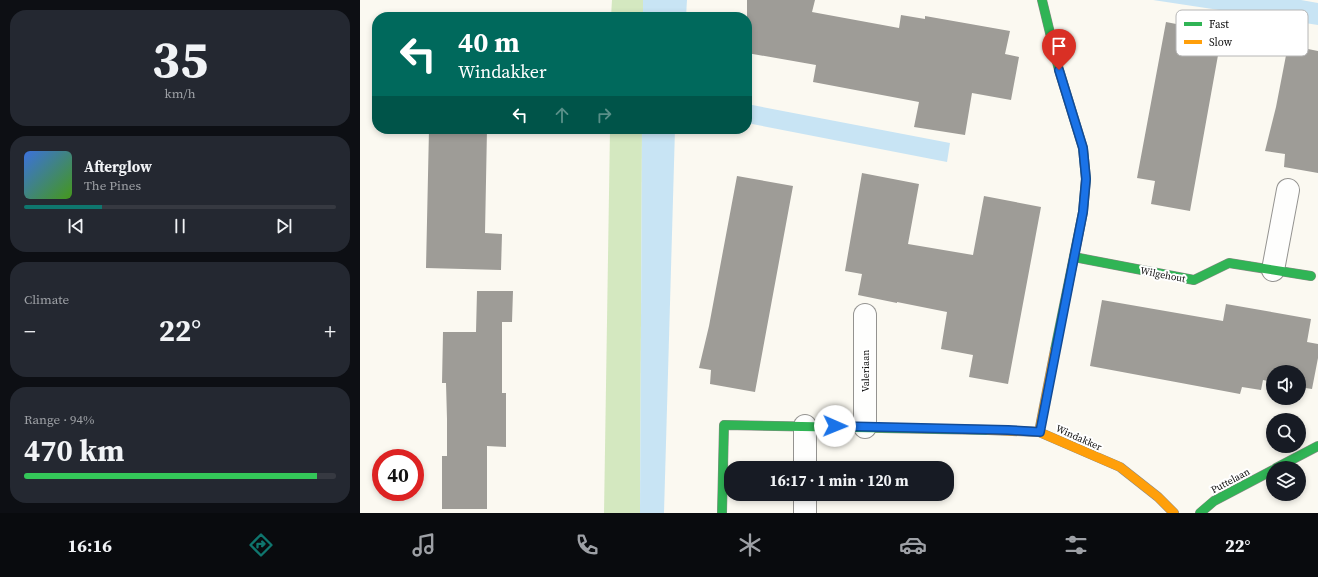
<!DOCTYPE html>
<html lang="en">
<head>
<meta charset="utf-8">
<style>
	:root { --surface:#171b24; --page:#242831; --text:#f1f3f6; --muted:#9ea1a6; --line:#363941; --accent:#0f766e }
	body { margin:0; font-family:"Source Serif 4",serif; background:var(--page); color:var(--text); height:100vh; display:flex; flex-direction:column; font-size:15px; white-space:nowrap }
	* { box-sizing:border-box; margin:0 }
	p { font-size:13px; color:var(--muted) }
	.icon { flex:none; width:22px; height:22px; fill:none; stroke:currentColor; stroke-width:2; stroke-linecap:round; stroke-linejoin:round }
	.map { position:relative; flex:1; overflow:hidden }
	.side { display:flex; flex-direction:column; gap:10px; padding:10px; background:#0d0f14; width:360px }
	.side>* { flex:none }
	.hud { position:absolute; left:12px; top:12px; width:380px; height:122px; border-radius:16px; box-shadow:0 2px 6px #0003; background:#00695c; color:#fff; overflow:hidden }
	.tools { position:absolute; left:906px; top:365px; display:grid; gap:8px }
	.tools a { display:grid; place-items:center; width:40px; height:40px; border-radius:50%; background:var(--surface); box-shadow:0 2px 6px #0003; font-size:20px }
	.speed { position:absolute; left:12px; top:449px; display:flex; gap:8px; font-size:20px; font-weight:700; text-align:center }
	.speed>* { display:grid; place-content:center; width:52px; height:52px; border-radius:50%; background:var(--surface); box-shadow:0 2px 6px #0003; line-height:1 }
	.speed .limit { border:6px solid #d22; background:#fff; color:#111 }
	.pin { position:absolute; display:grid; place-items:center; width:34px; height:34px; color:#fff; margin:-41px -17px; border-radius:50% 50% 50% 0; rotate:-45deg; box-shadow:0 0 4px #0007 }
	.pin .icon { rotate:45deg }
	.me { position:absolute; width:44px; margin:-22px; rotate:91deg; stroke-linejoin:round; filter:drop-shadow(0 0 3px #0008) }
	.turn { display:flex; align-items:center; gap:14px; height:84px; padding:0 20px; font-size:18px }
	.turn .icon { width:52px; height:52px; stroke-width:2.5 }
	.turn b { display:block; font-size:28px; line-height:34px }
	.lanes { display:flex; align-items:center; height:38px; padding:0 20px; background:#0003; justify-content:center; gap:20px; direction:ltr }
	.lanes .off { opacity:.35 }
	.big { font-size:30px; font-weight:700; line-height:1.1 }
	.side .tile { flex:1; display:flex; flex-direction:column; justify-content:center; gap:6px; min-width:0; padding:0 14px; border-radius:16px; background:var(--page) }
	.side .dial { align-items:center; gap:0 }
	.dial b { font-size:52px; line-height:1 }
	.song { display:flex; align-items:center; gap:12px }
	.cover { width:48px; height:48px; border-radius:6px; background:linear-gradient(135deg,hsl(220 70% 55%),hsl(100 70% 35%)) }
	.played { height:4px; border-radius:2px; background:linear-gradient(90deg,var(--accent) 25%,var(--line) 25%) }
	.keys { display:flex; justify-content:space-around; direction:ltr }
	.heat { display:flex; justify-content:space-between; align-items:center; font-size:22px; direction:ltr }
	.charge { height:6px; border-radius:3px; background:linear-gradient(90deg,#34c759 94%,var(--line) 0) }
	.trip { position:absolute; left:364px; top:461px; width:230px; height:40px; border-radius:16px; background:var(--surface); box-shadow:0 2px 6px #0003; font-weight:700; line-height:40px; text-align:center }
	.tabs { display:flex; height:64px; justify-content:space-around; align-items:center; background:#090b0e; color:var(--muted) }
	.tabs .icon { width:28px; height:28px }
	.tabs .active { color:var(--accent) }
	.tabs b { font-size:18px; color:var(--text) }
	main { display:flex; flex:1; min-height:0 }
	.map>svg:first-child { display:block }
	.forest { fill:#d4e8c0 }
	.water { fill:#c8e4f4 }
	.building { fill:#9e9c97 }
	.lines { fill:none; stroke-linecap:round; stroke-linejoin:round }
	.street-casing { stroke:#949390; stroke-width:24 }
	.fast-casing { stroke:#8b8a86; stroke-width:10 }
	.slow-casing { stroke:#8b8a86; stroke-width:10 }
	.street { stroke:#fefefd; stroke-width:22 }
	.fast { stroke:#30b455; stroke-width:9 }
	.slow { stroke:#ff9f0a; stroke-width:9 }
	.route-casing { stroke:#114b97; stroke-width:10 }
	.route { stroke:#1a73e8; stroke-width:7 }
	.labels { text-anchor:middle; stroke-width:4; stroke-linejoin:round; paint-order:stroke }
	.street-label { font-size:10px; fill:#0d0d0d; stroke:#fff }
	.key { fill:#fff; stroke:#b6b6b6; stroke-width:1 }
	.key-label { font-size:11px; fill:#0d0d0d }
</style>
</head>
<body>
<main>
<section class="side">
<div class="tile dial"><b>35</b><p>km/h</p></div>
<div class="tile">
<div class="song"><i class="cover"></i><div><b>Afterglow</b><p>The Pines</p></div></div>
<div class="played"></div>
<div class="keys"><svg class="icon" aria-label="previous" viewBox="0 0 24 24"><path d="M18 5L8 12l10 7zM5 5v14"/></svg><svg class="icon" aria-label="pause" viewBox="0 0 24 24"><path d="M8 5v14M16 5v14"/></svg><svg class="icon" aria-label="next" viewBox="0 0 24 24"><path d="M6 5l10 7-10 7zM19 5v14"/></svg></div>
</div>
<div class="tile"><p>Climate</p>
<div class="heat"><a>−</a><b class="big">22°</b><a>+</a></div>
</div>
<div class="tile"><p>Range · 94%</p><b class="big">470 km</b><div class="charge"></div></div>
</section>
<div class="map">
<svg width="958" height="513" viewBox="0 0 958 513">
	<rect width="100%" height="100%" fill="#fbf9f1"/>
	<!-- forest -->
	<g class="forest">
		<path d="M252,0h31v17h-32z"/>
		<path d="M250,129h32l-2,384h-36z"/>
	</g>
	<!-- water -->
	<g class="water">
		<path d="M283,0h44l-1,17h-43z"/>
		<path d="M793,0h148l17,3v22z"/>
		<path d="M387,104l203,39 -3,19 -200,-39z"/>
		<path d="M282,129h33l-11,384h-24z"/>
	</g>
	<!-- building -->
	<g class="building">
		<path d="M387,0h68l-3,12 87,16 2,-13 24,4v-3l85,15 -5,23 14,3 -8,43 -39,-7 -7,42 -51,-8 5,-25 -106,-20 3,-17 -69,-12z"/>
		<path d="M806,22l56,11 -32,178 -39,-7 4,-23 -18,-3z"/>
		<path d="M928,45l30,6v122l-34,-6 1,-13 -20,-3 11,-44z"/>
		<path d="M69,129h58l-2,104 17,1 -1,36 -75,-2z"/>
		<path d="M502,173l57,11 -11,60 65,11 11,-59 57,11 -33,177 -39,-7 4,-22 -32,-6 6,-37 -50,-10v1l-39,-8 4,-21 -17,-3z"/>
		<path d="M377,176l56,10 -38,206 -45,-8 1,-14 -12,-2 10,-42z"/>
		<path d="M117,291h36l-1,31h-10v71h4v54l-19,-1v63h-45v-53h5v-37l-1,-36h-4l1,-51h33z"/>
		<path d="M742,300l121,21 3,-17 85,15 -4,23 11,2v14l-6,31 -13,-2v-15h-26v10l-10,-2 -2,10 -19,-3 -2,7 -150,-28z"/>
	</g>
	<g class="lines">
		<!-- street casing -->
		<g class="street-casing">
			<g id="street">
				<path d="M913,270l15,-80"/>
				<path d="M505,315v112"/>
				<path d="M445,468v-42"/>
				<path d="M445,513v-19"/>
			</g>
		</g>
		<!-- fast casing -->
		<g class="fast-casing">
			<g id="fast">
				<path d="M682,0l17,70 24,78 3,31 -3,33 -28,138"/>
				<path d="M714,257l120,23 35,-17 82,13"/>
				<path d="M916,468l42,-22"/>
				<path d="M362,513l2,-88 264,5"/>
				<path d="M840,513l14,-12 59,-31"/>
			</g>
		</g>
		<!-- slow casing -->
		<g class="slow-casing">
			<g id="slow">
				<path d="M695,350l-16,82 81,35 38,30 16,16"/>
				<path d="M628,430l51,2"/>
			</g>
		</g>
		<!-- street -->
		<use href="#street" class="street"/>
		<!-- fast -->
		<use href="#fast" class="fast"/>
		<!-- slow -->
		<use href="#slow" class="slow"/>
	</g>
	<g class="lines">
		<!-- route casing -->
		<g class="route-casing">
			<path id="route" d="M475,426l173,4 32,2 43,-220 3,-33 -3,-31 -24,-78"/>
		</g>
		<!-- route -->
		<use href="#route" class="route"/>
	</g>
	<g class="labels">
		<!-- street labels -->
		<g class="street-label">
			<text transform="translate(803 274) rotate(11)" y="4">Wilgehout</text>
			<text transform="translate(505 371) rotate(-90)" y="4">Valeriaan</text>
			<text transform="translate(719 437) rotate(24)" y="4">Windakker</text>
			<text transform="translate(870 480) rotate(-28)" y="4">Puttelaan</text>
		</g>
	</g>
	<!-- legend -->
	<rect x="816" y="10" width="132" height="46" rx="6" class="key"/>
	<rect x="824" y="22" width="18" height="4" fill="#30b455"/>
	<rect x="824" y="40" width="18" height="4" fill="#ff9f0a"/>
	<g class="key-label">
		<text x="849" y="28">Fast</text>
		<text x="849" y="46">Slow</text>
	</g>
</svg>
<div class="tools">
<a><svg class="icon" aria-label="sound" viewBox="0 0 24 24"><path d="M4 9h4l5-4v14l-5-4H4zM17 9q2 3 0 6"/></svg></a>
<a><svg class="icon" aria-label="search" viewBox="0 0 24 24"><circle cx="10" cy="10" r="6"/><path d="M15 15l6 6"/></svg></a>
<a><svg class="icon" aria-label="layers" viewBox="0 0 24 24"><path d="M12 4l9 5-9 5-9-5zM3 14l9 5 9-5"/></svg></a>
</div>
<div class="speed"><div class="limit">40</div></div>
<div class="pin" style="left:699px;top:70px;background:#d93025"><svg class="icon" aria-label="arrive" viewBox="0 0 24 24"><path d="M6 21V4h12l-3 4 3 4H6"/></svg></div>
<svg class="me" style="left:475px;top:426px" viewBox="-20 -20 40 40"><circle r="19" fill="#fff"/><path d="M0-13L10 11 0 6-10 11z" fill="#1a73e8"/></svg>
<div class="trip">16:17 · 1 min · 120 m</div>
<div class="hud">
<div class="turn"><svg class="icon" aria-label="left" viewBox="0 0 24 24"><path d="M17 20v-9H6M10 6l-5 5 5 5"/></svg><div><b>40 m</b>Windakker</div></div>
<div class="lanes"><svg class="icon" aria-label="left" viewBox="0 0 24 24"><path d="M17 20v-9H6M10 6l-5 5 5 5"/></svg><svg class="icon off" aria-label="ahead" viewBox="0 0 24 24"><path d="M12 20V5M6 11l6-6 6 6"/></svg><svg class="icon off" aria-label="right" viewBox="0 0 24 24"><path d="M7 20v-9h11M14 6l5 5-5 5"/></svg></div>
</div>
</div>
</main>
<nav class="tabs">
<b>16:16</b>
<svg class="icon active" aria-label="directions" viewBox="0 0 24 24"><path d="M12 3l9 9-9 9-9-9zM9 14v-3h6M13 9l2 2-2 2"/></svg>
<svg class="icon" aria-label="music" viewBox="0 0 24 24"><path d="M9 18V5l10-2v13"/><circle cx="6" cy="18" r="3"/><circle cx="16" cy="16" r="3"/></svg>
<svg class="icon" aria-label="phone" viewBox="0 0 24 24"><path d="M5 4h4l2 5-3 2q2 4 5 5l2-3 5 2v4C11 20 4 13 5 4z"/></svg>
<svg class="icon" aria-label="climate" viewBox="0 0 24 24"><path d="M12 3v18M4 7l16 10M4 17L20 7"/></svg>
<svg class="icon" aria-label="car" viewBox="0 0 24 24"><path d="M5 17H2v-5l4-1 3-4h7l3 4 3 1v5h-3M9 17h6M6 11h13"/><circle cx="7" cy="17" r="2"/><circle cx="17" cy="17" r="2"/></svg>
<svg class="icon" aria-label="filters" viewBox="0 0 24 24"><path d="M4 7h16M4 17h16"/><circle cx="9" cy="7" r="2"/><circle cx="15" cy="17" r="2"/></svg>
<b>22°</b>
</nav>
</body>
</html>
